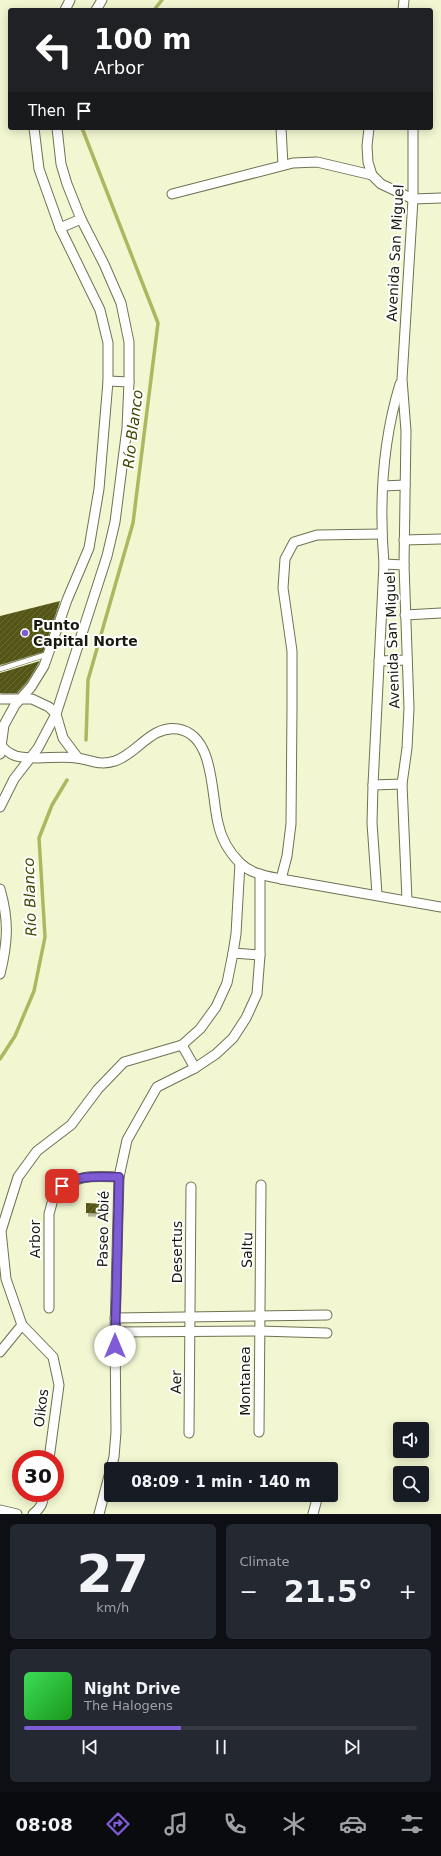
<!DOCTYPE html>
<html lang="en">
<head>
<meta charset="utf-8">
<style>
	:root { --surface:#171b24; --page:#242831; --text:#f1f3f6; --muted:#9ea1a6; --line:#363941; --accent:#7f5cd6 }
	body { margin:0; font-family:"DejaVu Sans",sans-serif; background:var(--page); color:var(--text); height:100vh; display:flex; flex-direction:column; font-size:15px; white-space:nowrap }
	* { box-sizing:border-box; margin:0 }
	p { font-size:13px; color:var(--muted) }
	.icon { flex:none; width:22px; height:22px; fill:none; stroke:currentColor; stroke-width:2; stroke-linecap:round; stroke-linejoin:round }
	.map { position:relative; height:1514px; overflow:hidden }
	.side { display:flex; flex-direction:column; gap:10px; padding:10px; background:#0d0f14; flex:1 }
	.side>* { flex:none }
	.top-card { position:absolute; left:8px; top:8px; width:425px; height:122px; border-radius:4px; box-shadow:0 2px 10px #0003; background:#202124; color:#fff; overflow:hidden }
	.fabs { position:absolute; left:393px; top:1422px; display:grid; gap:8px }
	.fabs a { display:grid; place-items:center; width:36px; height:36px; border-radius:4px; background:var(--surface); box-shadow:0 2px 10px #0003; font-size:20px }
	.speed { position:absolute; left:12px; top:1450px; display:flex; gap:8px; font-size:20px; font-weight:700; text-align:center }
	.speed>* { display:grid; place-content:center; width:52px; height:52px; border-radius:50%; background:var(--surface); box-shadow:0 2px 10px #0003; line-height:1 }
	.speed .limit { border:6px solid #d22; background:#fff; color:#111 }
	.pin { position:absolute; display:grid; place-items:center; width:34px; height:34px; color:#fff; margin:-17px; border-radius:8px; box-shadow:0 2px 6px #0006 }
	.me { position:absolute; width:44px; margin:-22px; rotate:0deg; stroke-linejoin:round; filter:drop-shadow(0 0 3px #0008) }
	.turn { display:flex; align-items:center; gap:14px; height:84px; padding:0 20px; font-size:18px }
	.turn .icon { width:52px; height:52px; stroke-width:2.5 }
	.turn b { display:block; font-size:28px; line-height:34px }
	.then { display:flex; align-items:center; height:38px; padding:0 20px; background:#0003; gap:8px; font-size:15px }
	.big { font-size:30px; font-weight:700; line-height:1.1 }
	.side .card { flex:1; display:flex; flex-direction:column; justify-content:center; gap:6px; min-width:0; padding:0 14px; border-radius:6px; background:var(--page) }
	.side .dial { align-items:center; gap:0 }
	.dial b { font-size:52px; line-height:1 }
	.song { display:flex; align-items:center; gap:12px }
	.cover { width:48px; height:48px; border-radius:6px; background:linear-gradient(135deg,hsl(130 70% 55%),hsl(120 70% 35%)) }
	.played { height:4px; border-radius:2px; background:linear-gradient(90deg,var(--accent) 40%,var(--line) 40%) }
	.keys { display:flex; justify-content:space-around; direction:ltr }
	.heat { display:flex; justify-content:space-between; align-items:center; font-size:22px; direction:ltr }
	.side .tiles { flex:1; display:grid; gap:10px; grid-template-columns:1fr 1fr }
	.card:last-child { grid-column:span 2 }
	.trip { position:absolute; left:104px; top:1462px; width:234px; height:40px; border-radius:4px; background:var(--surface); box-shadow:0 2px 10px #0003; font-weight:700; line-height:40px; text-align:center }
	.tabs { display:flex; height:64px; justify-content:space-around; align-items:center; background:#090b0e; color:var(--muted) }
	.tabs .icon { width:28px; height:28px }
	.tabs .active { color:var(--accent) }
	.tabs b { font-size:18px; color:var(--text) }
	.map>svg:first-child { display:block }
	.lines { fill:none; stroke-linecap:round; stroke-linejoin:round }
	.stream { stroke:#aeb65f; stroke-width:3.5 }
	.building { fill:url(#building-hatch); filter:url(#shadow) }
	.lane-casing { stroke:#6f7252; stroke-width:6 }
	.street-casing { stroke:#6f7252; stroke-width:11 }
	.lane { stroke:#fff; stroke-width:4.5 }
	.street { stroke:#fff; stroke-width:9 }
	.route-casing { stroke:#533c8b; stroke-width:10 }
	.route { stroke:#7f5cd6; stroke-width:7 }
	.poi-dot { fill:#7f5cd6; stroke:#fff; stroke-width:1.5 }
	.labels { text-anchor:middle; stroke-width:4; stroke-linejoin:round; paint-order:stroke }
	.street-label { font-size:14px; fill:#191a0d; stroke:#fff }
	.poi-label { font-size:14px; font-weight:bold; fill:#191a0d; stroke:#fff; text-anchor:start }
	.water-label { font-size:15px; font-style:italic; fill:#434701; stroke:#fff }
</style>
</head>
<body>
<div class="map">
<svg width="441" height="1514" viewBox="0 0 441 1514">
	<defs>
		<pattern id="building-hatch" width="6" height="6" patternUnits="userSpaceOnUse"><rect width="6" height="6" fill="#535712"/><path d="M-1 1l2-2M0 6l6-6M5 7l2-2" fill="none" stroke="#686b33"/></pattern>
		<filter id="shadow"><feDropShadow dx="2" dy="3.5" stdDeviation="0" flood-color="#0004"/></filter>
	</defs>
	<rect width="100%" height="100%" fill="#f2f7d2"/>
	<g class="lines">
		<!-- stream -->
		<g class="stream">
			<path d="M154,10l8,-10"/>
			<path d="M82,128l76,195 -25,200 -45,157 -2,60"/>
			<path d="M0,1059l15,-23 19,-45 11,-54 -6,-99 13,-33 15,-25"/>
		</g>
	</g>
	<!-- building -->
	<g class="building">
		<path d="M60,601l-17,51 -43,13v-49z"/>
		<path d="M40,661l-13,21 -10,11h-17v-20z"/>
		<path d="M86,1203l21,1 -1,10 -20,-1z"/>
	</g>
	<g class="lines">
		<!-- lane casing -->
		<g class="lane-casing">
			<path id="lane" d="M0,669l48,-15"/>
		</g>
		<!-- street casing -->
		<g class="street-casing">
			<g id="street">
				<path d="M65,10l5,-10"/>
				<path d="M96,10l6,-10"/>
				<path d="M403,10l1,-10"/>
				<path d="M281,128l2,37"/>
				<path d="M369,128l-2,18 1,16 4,13 9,9 32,15 28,-1"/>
				<path d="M172,194l121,-31 24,-1 55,13"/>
				<path d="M60,228l21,-9"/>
				<path d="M108,381l21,1"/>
				<path d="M383,486l22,-1"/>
				<path d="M404,540l37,-1"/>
				<path d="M384,564l20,1"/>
				<path d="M405,615l36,-2"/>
				<path d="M379,661l28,-1"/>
				<path d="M0,699h32l17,8 7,7 7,24 15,20"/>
				<path d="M0,743c3,6 10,11 16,13 20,5 41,-1 61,2 15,2 22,8 38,3 23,-8 36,-36 63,-32 37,6 33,67 40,94 3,15 11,29 22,40 11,11 27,13 41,16l160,28"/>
				<path d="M0,754l4,-29 11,-20 16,-18 13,-21 23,-66 22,-52 10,-59 9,-108v-38l-8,-33 -40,-82 -21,-59 -5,-41"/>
				<path d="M373,785l29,-1"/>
				<path d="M0,807l14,-28 24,-31 18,-34 51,-158 8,-34 12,-94 2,-46v-40l-8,-39 -17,-39 -23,-45 -14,-35 -6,-20 -4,-36"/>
				<path d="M281,879l6,-23 4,-32 1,-116v-57l-9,-63 2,-29 9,-17 23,-7 65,-1"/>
				<path d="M0,889c9,31 8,53 0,85"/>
				<path d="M377,894l-5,-71 1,-38 11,-221c-5,-60 -2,-121 16,-180"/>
				<path d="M407,900l-5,-116 5,-36 2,-40 -5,-143 2,-134 -4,-52 11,-180v-71"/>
				<path d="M233,953l27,2"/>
				<path d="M182,1045l13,23"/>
				<path d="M49,1308v-94l6,-22c24,-18 35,-16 64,-15"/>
				<path d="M115,1318l212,-3"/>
				<path d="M22,1325l31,32 6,28 -10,74"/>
				<path d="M115,1332l144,-1 68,2"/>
				<path d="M0,1352l22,-27 -16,-46 -5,-48 17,-54 19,-26 34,-26 27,-36 26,-27 58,-17 18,-16 16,-22 11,-24 6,-30 3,-19 4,-71"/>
				<path d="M259,1432l2,-247"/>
				<path d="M189,1433l2,-246"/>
				<path d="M0,1510l17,4"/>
				<path d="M33,1514c8,-6 10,-11 11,-21"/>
				<path d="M99,1514l15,-57 2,-25 -1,-100 4,-155 8,-37 30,-53 38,-19 21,-14 17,-16 13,-20 11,-24 3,-39v-81"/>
				<path d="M313,1514l5,-19"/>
			</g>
		</g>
		<!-- lane -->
		<use href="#lane" class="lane"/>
		<!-- street -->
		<use href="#street" class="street"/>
	</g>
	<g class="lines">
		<!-- route casing -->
		<g class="route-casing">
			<path id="route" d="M62,1186c18,-12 36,-9 57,-9l-4,169"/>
		</g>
		<!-- route -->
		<use href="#route" class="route"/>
	</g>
	<!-- markers -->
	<circle class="poi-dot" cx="25" cy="633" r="4"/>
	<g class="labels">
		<!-- street labels -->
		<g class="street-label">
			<text transform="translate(395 253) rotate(-87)" y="5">Avenida San Miguel</text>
			<text transform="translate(392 640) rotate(-92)" y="5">Avenida San Miguel</text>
			<text transform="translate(103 1229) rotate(-89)" y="5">Paseo Abié</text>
			<text transform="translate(35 1239) rotate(-90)" y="5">Arbor</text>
			<text transform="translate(247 1250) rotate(-89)" y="5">Saltu</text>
			<text transform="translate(177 1252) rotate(-90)" y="5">Desertus</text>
			<text transform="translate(245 1381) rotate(-90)" y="5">Montanea</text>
			<text transform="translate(176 1382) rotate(-89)" y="5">Aer</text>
			<text transform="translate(41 1408) rotate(-83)" y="5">Oikos</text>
		</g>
		<!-- poi labels -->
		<g class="poi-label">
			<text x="33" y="630">Punto<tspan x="33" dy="16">Capital Norte</tspan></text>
		</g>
		<!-- water labels -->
		<g class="water-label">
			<text transform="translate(133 429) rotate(-83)" y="5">Río Blanco</text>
			<text transform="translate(30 897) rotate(-92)" y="5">Río Blanco</text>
		</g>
	</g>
</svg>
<div class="fabs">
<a><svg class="icon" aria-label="sound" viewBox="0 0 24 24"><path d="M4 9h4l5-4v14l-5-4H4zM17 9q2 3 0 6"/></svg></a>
<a><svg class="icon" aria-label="search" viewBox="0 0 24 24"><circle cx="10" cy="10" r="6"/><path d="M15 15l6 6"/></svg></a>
</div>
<div class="speed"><div class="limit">30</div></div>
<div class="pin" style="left:62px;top:1186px;background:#d93025"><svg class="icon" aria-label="arrive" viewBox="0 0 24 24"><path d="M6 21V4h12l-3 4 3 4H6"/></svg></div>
<svg class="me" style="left:115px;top:1346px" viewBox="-20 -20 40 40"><circle r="19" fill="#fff"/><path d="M0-13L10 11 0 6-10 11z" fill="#7f5cd6"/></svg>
<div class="trip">08:09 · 1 min · 140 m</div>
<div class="top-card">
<div class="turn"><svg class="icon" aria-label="left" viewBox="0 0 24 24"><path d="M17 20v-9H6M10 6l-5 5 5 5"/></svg><div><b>100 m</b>Arbor</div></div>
<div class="then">Then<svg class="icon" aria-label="arrive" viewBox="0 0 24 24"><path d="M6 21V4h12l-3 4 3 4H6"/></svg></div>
</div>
</div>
<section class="side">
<div class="tiles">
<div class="card dial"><b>27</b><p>km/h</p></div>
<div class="card"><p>Climate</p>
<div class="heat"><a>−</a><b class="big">21.5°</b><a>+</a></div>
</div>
<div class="card">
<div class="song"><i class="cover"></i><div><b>Night Drive</b><p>The Halogens</p></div></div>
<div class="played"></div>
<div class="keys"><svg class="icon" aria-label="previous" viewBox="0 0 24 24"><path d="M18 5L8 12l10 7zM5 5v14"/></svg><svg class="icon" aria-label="pause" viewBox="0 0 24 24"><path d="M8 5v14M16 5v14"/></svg><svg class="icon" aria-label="next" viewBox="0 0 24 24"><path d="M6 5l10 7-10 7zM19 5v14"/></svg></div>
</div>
</div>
</section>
<nav class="tabs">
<b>08:08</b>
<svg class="icon active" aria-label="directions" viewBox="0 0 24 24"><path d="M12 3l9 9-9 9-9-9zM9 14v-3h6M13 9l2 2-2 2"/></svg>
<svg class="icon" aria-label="music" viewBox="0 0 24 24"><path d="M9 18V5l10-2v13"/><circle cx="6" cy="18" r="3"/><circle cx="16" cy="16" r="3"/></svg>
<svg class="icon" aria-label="phone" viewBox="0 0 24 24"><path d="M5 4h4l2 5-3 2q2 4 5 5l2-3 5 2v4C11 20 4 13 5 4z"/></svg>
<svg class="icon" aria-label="climate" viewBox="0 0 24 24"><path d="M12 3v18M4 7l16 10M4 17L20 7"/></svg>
<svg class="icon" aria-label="car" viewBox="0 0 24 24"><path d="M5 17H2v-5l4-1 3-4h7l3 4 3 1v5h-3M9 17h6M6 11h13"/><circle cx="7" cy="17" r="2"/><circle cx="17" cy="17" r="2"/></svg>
<svg class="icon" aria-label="filters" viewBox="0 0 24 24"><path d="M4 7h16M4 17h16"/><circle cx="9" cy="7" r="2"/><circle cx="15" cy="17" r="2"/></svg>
</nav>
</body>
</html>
